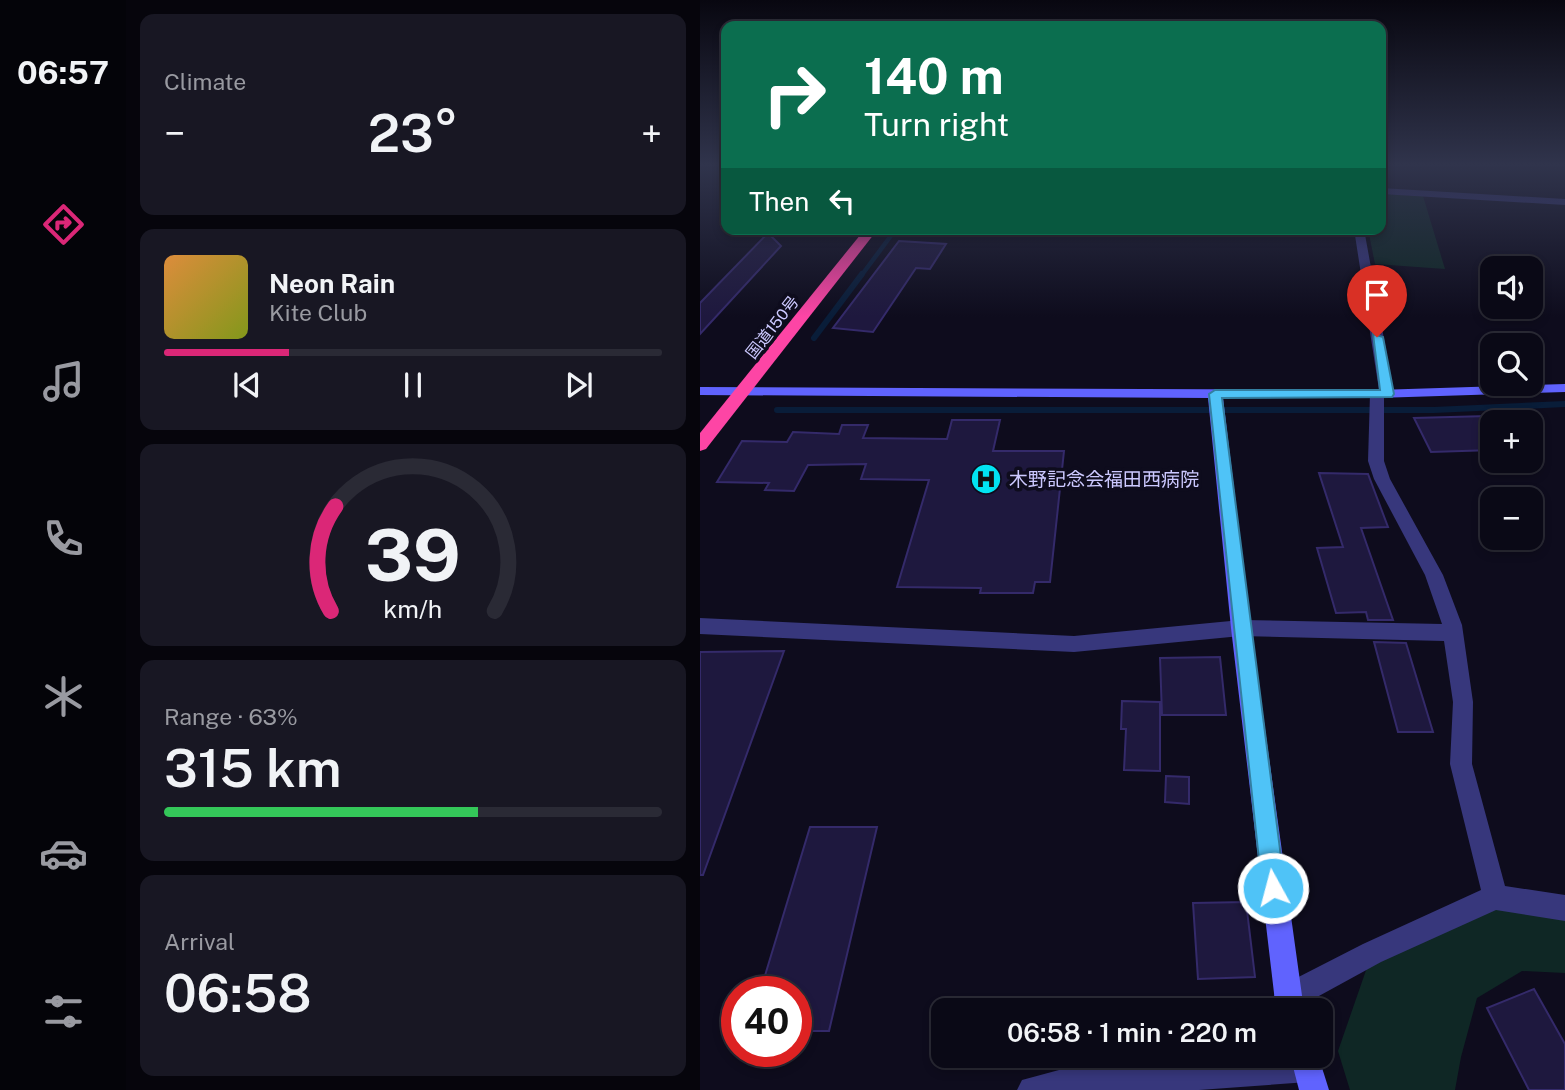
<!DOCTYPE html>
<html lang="en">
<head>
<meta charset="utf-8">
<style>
	:root { --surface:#0a0916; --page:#181723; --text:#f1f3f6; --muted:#999aa1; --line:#2a2a35; --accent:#db2777 }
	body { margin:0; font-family:"Public Sans","Noto Sans JP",sans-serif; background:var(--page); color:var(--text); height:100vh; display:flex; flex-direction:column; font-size:26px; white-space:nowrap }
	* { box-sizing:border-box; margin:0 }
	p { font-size:23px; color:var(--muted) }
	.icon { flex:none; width:38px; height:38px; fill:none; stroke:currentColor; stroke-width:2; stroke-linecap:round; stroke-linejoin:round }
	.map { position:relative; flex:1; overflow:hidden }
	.side { display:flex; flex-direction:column; gap:14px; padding:14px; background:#06050c; width:574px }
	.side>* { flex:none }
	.banner { position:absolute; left:21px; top:21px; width:665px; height:214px; border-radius:14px; box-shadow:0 4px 10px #0003,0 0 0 2px var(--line); background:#0b6e4f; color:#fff; overflow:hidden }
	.buttons { position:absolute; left:780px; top:256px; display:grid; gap:14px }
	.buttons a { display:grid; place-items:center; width:63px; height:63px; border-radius:14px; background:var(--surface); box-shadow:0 4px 10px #0003,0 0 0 2px var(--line); font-size:35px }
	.speed { position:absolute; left:21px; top:976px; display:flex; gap:14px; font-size:35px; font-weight:700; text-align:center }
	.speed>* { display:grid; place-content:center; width:91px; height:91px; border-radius:50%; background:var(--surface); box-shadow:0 4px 10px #0003,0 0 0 2px var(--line); line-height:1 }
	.speed .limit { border:10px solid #d22; background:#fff; color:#111 }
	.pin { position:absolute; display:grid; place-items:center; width:60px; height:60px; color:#fff; margin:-72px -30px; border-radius:50% 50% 50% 0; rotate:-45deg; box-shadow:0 0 7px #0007 }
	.pin .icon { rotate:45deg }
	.me { position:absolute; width:77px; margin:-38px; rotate:353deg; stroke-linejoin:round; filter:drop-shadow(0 0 5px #0008) }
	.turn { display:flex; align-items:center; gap:24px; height:147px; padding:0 28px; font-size:32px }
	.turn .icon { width:91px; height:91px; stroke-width:2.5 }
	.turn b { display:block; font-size:49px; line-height:60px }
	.then { display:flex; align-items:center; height:66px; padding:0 28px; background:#0003; gap:14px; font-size:26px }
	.big { font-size:52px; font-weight:600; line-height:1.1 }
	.side .card { flex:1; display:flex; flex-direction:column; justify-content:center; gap:10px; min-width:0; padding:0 24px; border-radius:14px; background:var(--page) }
	.side .dial { align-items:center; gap:0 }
	.dial svg { height:182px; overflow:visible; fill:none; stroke:var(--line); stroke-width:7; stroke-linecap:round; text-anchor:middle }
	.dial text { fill:var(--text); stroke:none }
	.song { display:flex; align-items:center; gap:21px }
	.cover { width:84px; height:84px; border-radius:10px; background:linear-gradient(135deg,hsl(30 70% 55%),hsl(70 70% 35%)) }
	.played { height:7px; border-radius:4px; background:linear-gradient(90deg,var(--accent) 25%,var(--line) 25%) }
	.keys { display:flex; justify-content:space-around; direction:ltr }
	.heat { display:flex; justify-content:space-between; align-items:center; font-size:38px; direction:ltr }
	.charge { height:10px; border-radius:5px; background:linear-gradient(90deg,#34c759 63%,var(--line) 0) }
	.trip { position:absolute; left:231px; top:998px; width:402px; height:70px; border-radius:14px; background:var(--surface); box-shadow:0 4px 10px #0003,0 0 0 2px var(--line); font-weight:600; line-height:70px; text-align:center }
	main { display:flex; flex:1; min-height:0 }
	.tabs { display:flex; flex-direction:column; width:126px; justify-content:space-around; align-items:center; background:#040409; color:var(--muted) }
	.tabs .icon { width:49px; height:49px }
	.tabs .active { color:var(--accent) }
	.tabs b { font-size:32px; color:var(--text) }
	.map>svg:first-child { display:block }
	.green { fill:#0f2725 }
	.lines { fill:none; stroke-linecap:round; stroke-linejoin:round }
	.stream-far1 { stroke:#091d39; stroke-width:4.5 }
	.stream { stroke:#091d39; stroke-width:6 }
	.building { fill:#1e183e; stroke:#342a6a; stroke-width:2 }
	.street { fill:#37377c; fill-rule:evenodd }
	.secondary { fill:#6063fe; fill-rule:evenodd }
	.highway { fill:#fd45a5; fill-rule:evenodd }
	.route { fill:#4fc3f7; stroke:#337fa1; stroke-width:2 }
	.labels { text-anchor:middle; stroke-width:7; stroke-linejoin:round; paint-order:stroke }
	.far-street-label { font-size:16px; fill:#ccc9ff; stroke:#0e0c1d }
	.poi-label { font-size:19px; fill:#ccc9ff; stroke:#0e0c1d; text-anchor:start }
</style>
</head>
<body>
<main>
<nav class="tabs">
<b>06:57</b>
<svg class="icon active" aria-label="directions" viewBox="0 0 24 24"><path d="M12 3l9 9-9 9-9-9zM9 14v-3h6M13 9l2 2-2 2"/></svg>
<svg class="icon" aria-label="music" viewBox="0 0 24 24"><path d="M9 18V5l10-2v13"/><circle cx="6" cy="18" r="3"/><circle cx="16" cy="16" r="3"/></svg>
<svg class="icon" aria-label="phone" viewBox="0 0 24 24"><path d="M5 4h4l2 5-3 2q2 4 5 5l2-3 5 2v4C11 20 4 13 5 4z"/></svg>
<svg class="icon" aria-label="climate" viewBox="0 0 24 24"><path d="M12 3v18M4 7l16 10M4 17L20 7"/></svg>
<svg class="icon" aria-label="car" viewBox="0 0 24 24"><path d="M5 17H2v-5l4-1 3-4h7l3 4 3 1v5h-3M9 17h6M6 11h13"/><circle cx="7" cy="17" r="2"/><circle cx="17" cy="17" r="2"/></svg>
<svg class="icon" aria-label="filters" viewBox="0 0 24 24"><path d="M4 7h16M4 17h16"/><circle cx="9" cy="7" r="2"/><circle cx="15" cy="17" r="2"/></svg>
</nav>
<section class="side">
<div class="card"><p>Climate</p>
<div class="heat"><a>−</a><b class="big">23°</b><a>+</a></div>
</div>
<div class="card">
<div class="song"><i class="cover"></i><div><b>Neon Rain</b><p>Kite Club</p></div></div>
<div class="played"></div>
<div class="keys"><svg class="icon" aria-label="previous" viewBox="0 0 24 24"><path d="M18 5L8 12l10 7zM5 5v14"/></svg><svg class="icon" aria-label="pause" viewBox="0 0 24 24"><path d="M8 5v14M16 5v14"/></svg><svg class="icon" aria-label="next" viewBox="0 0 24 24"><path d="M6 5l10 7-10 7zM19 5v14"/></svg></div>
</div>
<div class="card dial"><svg viewBox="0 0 100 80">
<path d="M14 69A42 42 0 1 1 86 69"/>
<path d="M14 69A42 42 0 0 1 16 23" stroke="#db2777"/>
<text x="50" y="56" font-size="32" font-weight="700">39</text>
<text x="50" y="72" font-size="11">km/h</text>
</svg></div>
<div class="card"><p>Range · 63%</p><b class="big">315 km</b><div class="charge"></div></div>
<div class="card"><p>Arrival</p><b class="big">06:58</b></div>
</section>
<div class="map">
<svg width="865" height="1090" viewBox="0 0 865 1090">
	<rect width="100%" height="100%" fill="#0e0c1d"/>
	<!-- green -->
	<g class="green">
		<path d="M681,194l42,2 22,73 -70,-5 -7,-35h13z"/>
		<path d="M795,897l70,10v66l-43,-2 -45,27 -16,59 -6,33h-105l-12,-39 34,-98z"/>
	</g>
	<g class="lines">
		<!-- stream-far1 -->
		<path class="stream-far1" d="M161,276l35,-47"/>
		<!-- stream -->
		<g class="stream">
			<path d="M114,338l48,-64"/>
			<path d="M77,410h657l131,-6"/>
		</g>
	</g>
	<!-- building -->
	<g class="building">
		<path d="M68,233l13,13 -81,88v-31z"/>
		<path d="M199,241l47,3 -16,25 -14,-1 -43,64 -40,-4z"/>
		<path d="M788,416l5,8v26l-62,2 -17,-34z"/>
		<path d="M252,420h48l-7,31h71l-14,131h-15l-2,11h-53l1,-5 -84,-1 32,-107 -68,-1 5,-15 -58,1 -14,26 -29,-1 4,-7 -52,-1 25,-41 45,1 6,-10 46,2 3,-9h26l-5,13 84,1z"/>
		<path d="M619,473l49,1 20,53 -27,1 32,92h-25l-2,-8 -30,1 -19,-65 26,-1z"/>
		<path d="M674,642l32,1 27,89h-35z"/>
		<path d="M84,651l-81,224h-3v-223z"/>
		<path d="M520,657l6,58h-64l-2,-57z"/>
		<path d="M422,701l38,1v69l-36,-1 2,-41h-5z"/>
		<path d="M466,776l23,1v27l-24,-2z"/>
		<path d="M110,827h67l-48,204h-33v-39h-36z"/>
		<path d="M546,902l9,75 -57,2 -5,-76z"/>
		<path d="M834,989l31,55v46h-36l-42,-82z"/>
	</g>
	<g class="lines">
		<!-- street -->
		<g class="street">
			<path d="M681,188l184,11v6l-184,-11z"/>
			<path d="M654,229h10l30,165 -2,3 -8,1v63l6,18 53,96 19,50 11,77 -1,62 33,122 60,9v26l-69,-11 -115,52 -84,46h-20l-4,-10 4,-10 86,-44 118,-54 -31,-126 3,-62 -9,-61 -203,-5 -167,16 -374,-18v-16l374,18 167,-16 201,4 -17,-49 -51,-96 -6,-18 2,-67 2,-3 7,-1z"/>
			<path d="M583,1055l35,3 4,10 -4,10 -10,4 -109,8h-182l5,-10 37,-10z"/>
		</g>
		<!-- secondary -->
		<g class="secondary">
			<path d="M865,384v8l-188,6h-154l28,230 53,382h-28l-45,-382 -23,-230 -508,-3v-8l677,3z"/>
			<path d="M590,1055h28l11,35h-30z"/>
		</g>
		<!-- highway -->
		<path class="highway" d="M165,229h13l-172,220 -6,2v-18z"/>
	</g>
	<!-- sky -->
	<linearGradient id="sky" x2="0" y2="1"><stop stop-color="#080710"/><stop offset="0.52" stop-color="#30344c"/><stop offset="1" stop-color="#30344c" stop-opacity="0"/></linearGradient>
	<rect width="865" height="317" fill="url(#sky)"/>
	<!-- route -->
	<path class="route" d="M673,334l10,3 11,57 -2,3 -170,1 63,490 -4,8 -8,3 -8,-3 -3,-8 -53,-494 6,-4h165z"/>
	<!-- icons -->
	<defs>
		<g id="hospital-disc" transform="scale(1.575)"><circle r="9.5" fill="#02e3f1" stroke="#0e0c1d"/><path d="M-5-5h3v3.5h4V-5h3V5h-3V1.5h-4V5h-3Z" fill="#111"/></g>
	</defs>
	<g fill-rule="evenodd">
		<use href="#hospital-disc" x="286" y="479"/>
	</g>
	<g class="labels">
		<!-- far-street labels -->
		<g class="far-street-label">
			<text transform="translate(72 327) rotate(-52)" y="6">国道150号</text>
		</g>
		<!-- poi labels -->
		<g class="poi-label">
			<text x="309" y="486">木野記念会福田西病院</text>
		</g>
	</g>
</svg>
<div class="buttons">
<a><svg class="icon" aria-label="sound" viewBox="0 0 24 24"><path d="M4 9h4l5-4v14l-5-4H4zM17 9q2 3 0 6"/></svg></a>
<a><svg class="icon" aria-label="search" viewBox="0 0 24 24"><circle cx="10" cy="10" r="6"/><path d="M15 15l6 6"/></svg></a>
<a>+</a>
<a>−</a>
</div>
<div class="speed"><div class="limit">40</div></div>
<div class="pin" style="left:677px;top:337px;background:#d93025"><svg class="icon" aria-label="arrive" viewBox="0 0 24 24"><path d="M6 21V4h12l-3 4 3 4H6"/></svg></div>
<svg class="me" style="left:573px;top:888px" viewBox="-20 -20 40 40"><circle r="17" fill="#4fc3f7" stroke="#fff" stroke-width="3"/><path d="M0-11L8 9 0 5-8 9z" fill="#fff"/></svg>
<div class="trip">06:58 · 1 min · 220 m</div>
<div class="banner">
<div class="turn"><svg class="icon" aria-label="right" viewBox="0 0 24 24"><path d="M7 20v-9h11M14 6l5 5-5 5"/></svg><div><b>140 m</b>Turn right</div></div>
<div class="then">Then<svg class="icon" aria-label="left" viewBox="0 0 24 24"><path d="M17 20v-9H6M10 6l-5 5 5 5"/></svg></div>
</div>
</div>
</main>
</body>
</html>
